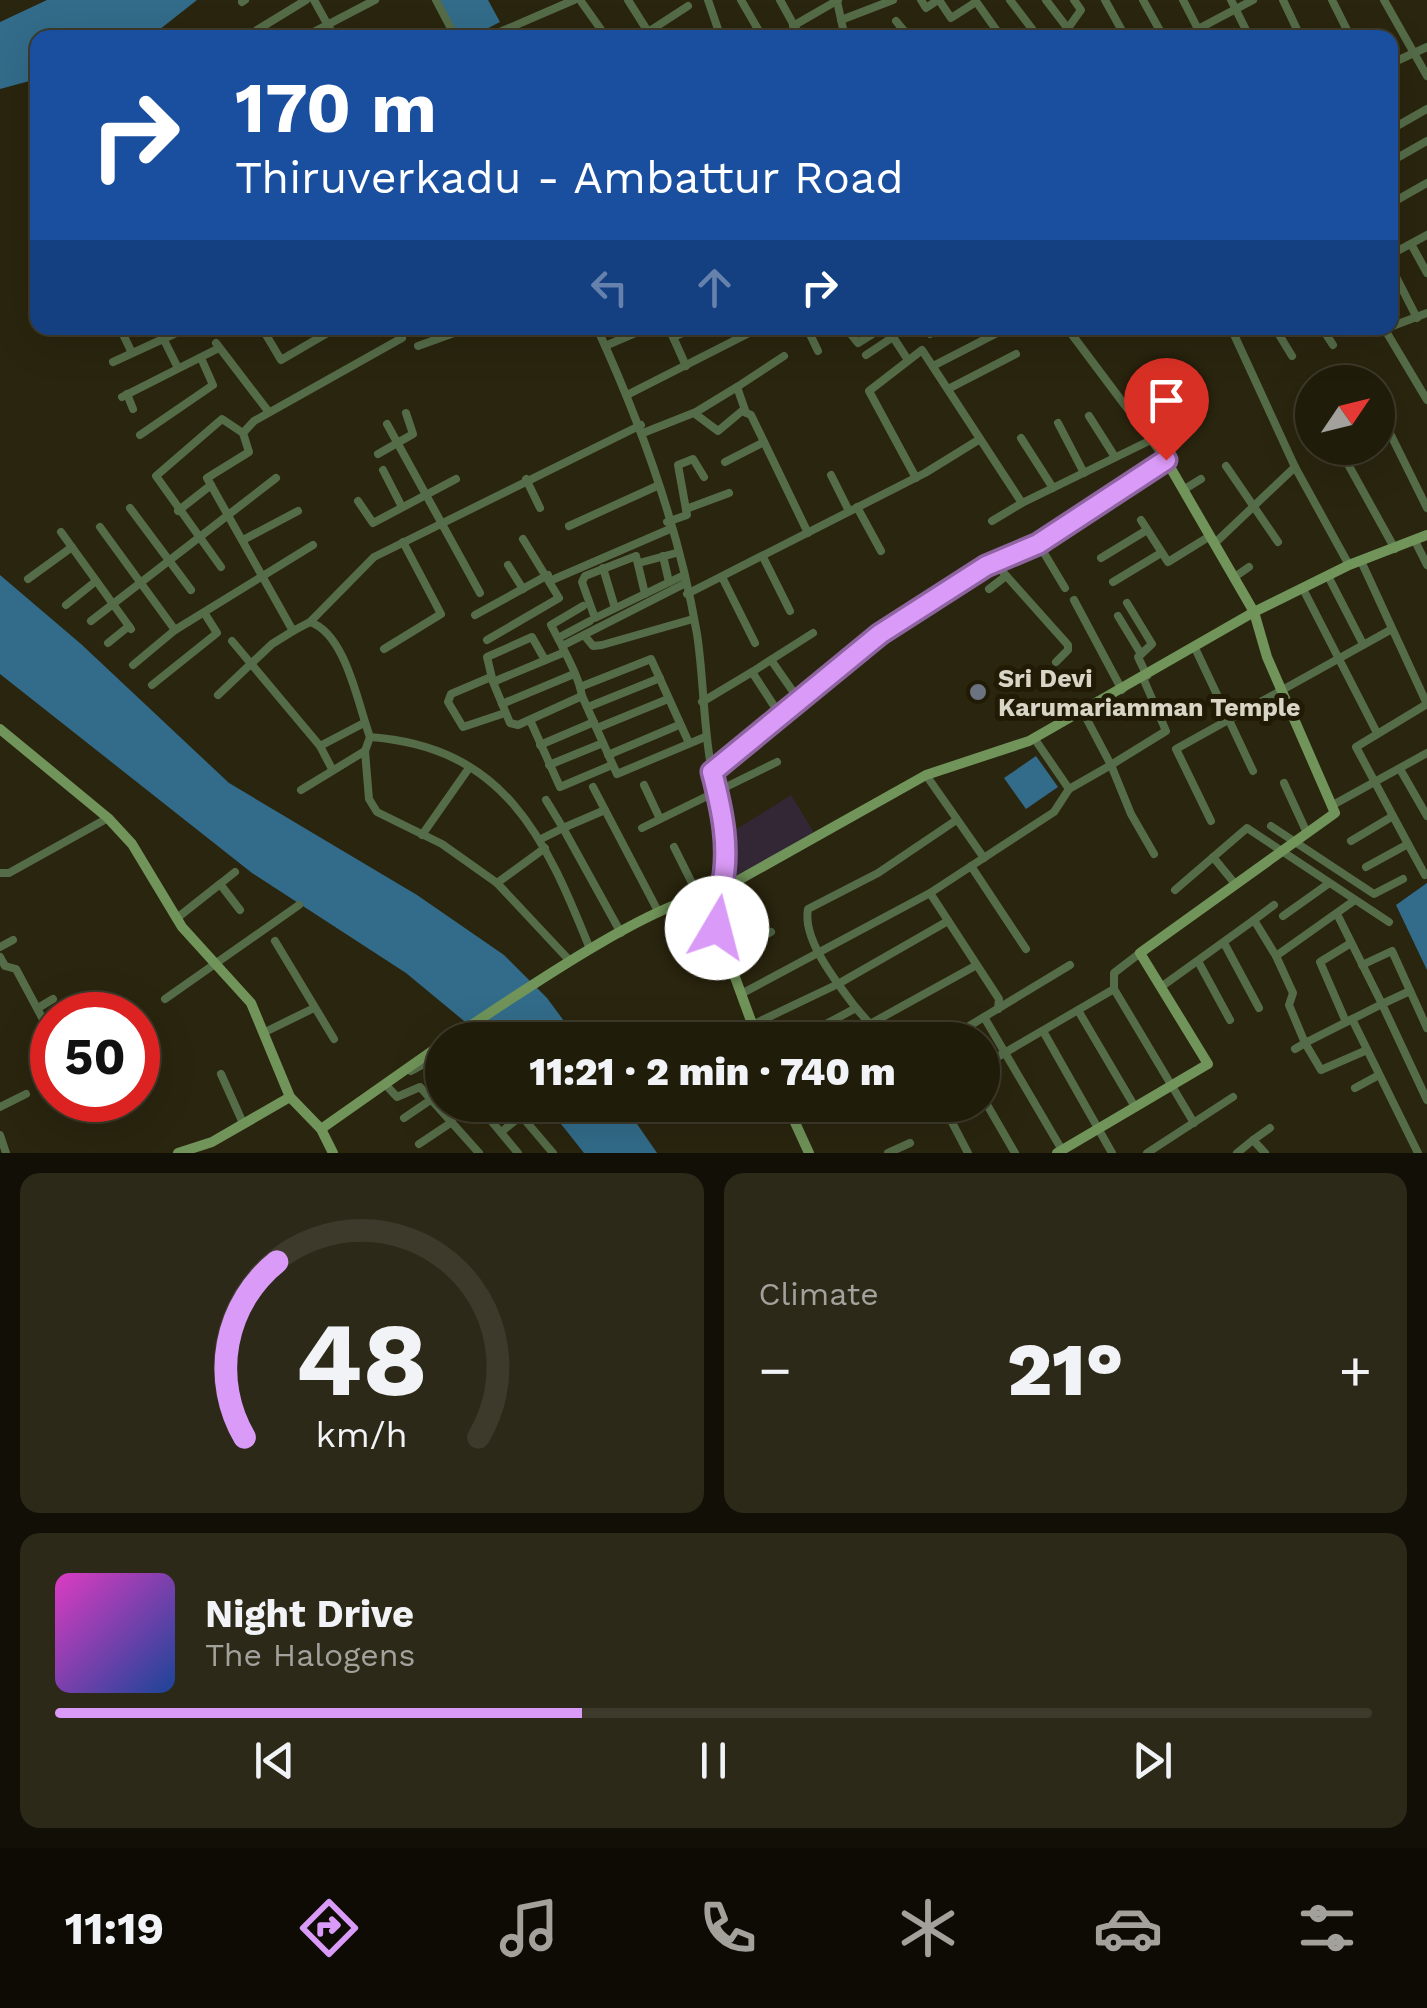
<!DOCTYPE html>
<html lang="en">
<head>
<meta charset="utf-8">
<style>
	:root { --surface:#201c0a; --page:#2d2918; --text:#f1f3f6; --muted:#a2a19c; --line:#3d3a2b; --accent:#da9af7 }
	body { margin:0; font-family:"Work Sans",sans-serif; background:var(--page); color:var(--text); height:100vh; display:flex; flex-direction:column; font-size:38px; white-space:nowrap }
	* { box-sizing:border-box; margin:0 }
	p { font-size:32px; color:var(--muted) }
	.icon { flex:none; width:55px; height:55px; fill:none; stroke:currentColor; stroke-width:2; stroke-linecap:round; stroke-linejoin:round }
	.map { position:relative; height:1153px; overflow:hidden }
	.details { display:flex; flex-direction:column; gap:20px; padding:20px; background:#120f06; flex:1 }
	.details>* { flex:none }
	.guide { position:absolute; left:30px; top:30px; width:1368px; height:305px; border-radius:20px; box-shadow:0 10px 40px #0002,0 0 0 2px var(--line); background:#1a4fa0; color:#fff; overflow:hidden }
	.needle { width:65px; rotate:55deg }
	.fabs { position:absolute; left:1295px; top:365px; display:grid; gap:20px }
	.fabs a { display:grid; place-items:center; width:100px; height:100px; border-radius:50%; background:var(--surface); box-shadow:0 10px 40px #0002,0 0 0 2px var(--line); font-size:50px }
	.speed { position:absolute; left:30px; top:992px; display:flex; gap:20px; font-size:50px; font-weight:700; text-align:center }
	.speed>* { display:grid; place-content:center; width:130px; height:130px; border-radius:50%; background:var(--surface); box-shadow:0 10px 40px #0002,0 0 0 2px var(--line); line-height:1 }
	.speed .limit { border:15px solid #d22; background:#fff; color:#111 }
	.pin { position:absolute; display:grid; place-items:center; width:85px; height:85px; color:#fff; margin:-102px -42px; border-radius:50% 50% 50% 0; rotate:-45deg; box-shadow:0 0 10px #0007 }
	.pin .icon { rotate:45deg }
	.me { position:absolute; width:110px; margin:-55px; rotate:8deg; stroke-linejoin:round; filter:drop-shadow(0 0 8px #0008) }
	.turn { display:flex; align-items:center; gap:35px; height:210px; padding:0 40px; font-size:45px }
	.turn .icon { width:130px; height:130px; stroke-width:2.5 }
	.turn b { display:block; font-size:70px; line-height:85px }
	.lanes { display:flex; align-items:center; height:95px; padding:0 40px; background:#0003; justify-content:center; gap:50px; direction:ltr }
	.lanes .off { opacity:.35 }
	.big { font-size:75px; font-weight:800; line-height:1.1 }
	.details .card { flex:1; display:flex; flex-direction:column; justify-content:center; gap:15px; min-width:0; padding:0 35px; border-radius:20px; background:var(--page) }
	.details .dial { align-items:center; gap:0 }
	.dial svg { height:260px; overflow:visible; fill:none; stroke:var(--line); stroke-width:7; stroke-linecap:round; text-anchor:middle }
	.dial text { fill:var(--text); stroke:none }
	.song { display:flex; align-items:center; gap:30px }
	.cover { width:120px; height:120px; border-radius:15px; background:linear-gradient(135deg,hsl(310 70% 55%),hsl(220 70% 35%)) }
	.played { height:10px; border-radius:5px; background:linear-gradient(90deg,var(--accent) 40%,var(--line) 40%) }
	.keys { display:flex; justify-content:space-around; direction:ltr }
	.heat { display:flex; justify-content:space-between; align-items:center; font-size:55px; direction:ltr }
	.details .tiles { flex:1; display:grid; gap:20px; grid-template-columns:1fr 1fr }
	.card:last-child { grid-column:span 2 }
	.trip { position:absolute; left:425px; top:1022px; width:575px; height:100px; border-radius:50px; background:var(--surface); box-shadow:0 10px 40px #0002,0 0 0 2px var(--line); font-weight:800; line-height:100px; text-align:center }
	.dock { display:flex; height:160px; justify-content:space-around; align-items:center; background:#0d0b04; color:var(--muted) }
	.dock .icon { width:70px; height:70px }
	.dock .selected { color:var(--accent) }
	.dock b { font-size:45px; color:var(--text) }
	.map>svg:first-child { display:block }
	.industrial { fill:#342735 }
	.water { fill:#326c8a }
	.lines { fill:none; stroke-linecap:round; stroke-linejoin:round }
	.street { stroke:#556c48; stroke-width:8 }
	.secondary { stroke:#709459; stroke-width:10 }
	.route-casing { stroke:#8e64a1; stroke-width:25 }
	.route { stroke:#da9af7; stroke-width:18 }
	.worship-dot { fill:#6b7280; stroke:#211b05; stroke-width:4 }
	.labels { text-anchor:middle; stroke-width:10; stroke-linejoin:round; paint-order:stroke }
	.poi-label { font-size:25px; font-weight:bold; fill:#d8d5c7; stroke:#211b05; text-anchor:start }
</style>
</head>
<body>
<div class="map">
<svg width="1427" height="1153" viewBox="0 0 1427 1153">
	<rect width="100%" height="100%" fill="#2a250e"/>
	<!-- industrial -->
	<path class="industrial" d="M791,795l24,39 -88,51v-50z"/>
	<!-- water -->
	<g class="water">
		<path d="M47,0h150l-47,37 -112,1 -1,41 -37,10v-67z"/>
		<path d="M439,0h49l12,22 -29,15h-12z"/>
		<path d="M0,575l81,69 148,139 188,112 87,60 43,43 31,42h-91l-81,-67 -154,-100 -252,-199z"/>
		<path d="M1036,756l22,31 -32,22 -22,-31z"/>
		<path d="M1427,883v87l-31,-65z"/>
		<path d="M546,1105h78l33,48h-73z"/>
	</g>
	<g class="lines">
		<!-- street -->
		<g class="street">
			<path d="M314,0l21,38"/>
			<path d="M436,0l20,38"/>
			<path d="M580,0l27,38"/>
			<path d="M628,0l24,38"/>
			<path d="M708,0l13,38"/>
			<path d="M741,0l22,38"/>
			<path d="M780,0l21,38"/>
			<path d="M921,0l5,8 12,-8"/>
			<path d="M939,0l12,18 25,-16"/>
			<path d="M975,0l27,38"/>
			<path d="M1010,0l29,38"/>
			<path d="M1046,0l29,38"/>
			<path d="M1105,0l21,38"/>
			<path d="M1143,0l21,38"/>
			<path d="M1183,0l15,29 -14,9"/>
			<path d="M1231,0l19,38"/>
			<path d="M1283,0l18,38"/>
			<path d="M1332,0l19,38"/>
			<path d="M1384,0l43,76"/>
			<path d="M837,1l8,37"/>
			<path d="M242,2l3,-2"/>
			<path d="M841,20l52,-20"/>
			<path d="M896,21l14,17"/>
			<path d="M793,26l45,-26"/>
			<path d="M1198,29l55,-29"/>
			<path d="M257,30l49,-30"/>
			<path d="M648,32l40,-26"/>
			<path d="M395,35l1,3"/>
			<path d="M302,38l73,-38"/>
			<path d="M486,38l88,-38"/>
			<path d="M692,38l5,-4"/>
			<path d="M1061,38l20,-28 -7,-10"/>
			<path d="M1390,64l37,-17"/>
			<path d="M1390,89l5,9"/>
			<path d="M1390,130l37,-21"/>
			<path d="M1390,162l37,-21"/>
			<path d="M1390,204l37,-21"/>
			<path d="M1411,244l16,29"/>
			<path d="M1390,255l37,-20"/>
			<path d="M1390,265l27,53"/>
			<path d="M1390,327l37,-14"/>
			<path d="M120,328l12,25"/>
			<path d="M158,328l19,38"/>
			<path d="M262,328l19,32 55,-32"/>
			<path d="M396,328l6,10 -148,83 -11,12 6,19 -42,26 86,153 17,-9 64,-65 267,-132"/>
			<path d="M597,328c44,96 82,200 100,306 7,46 6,92 15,138"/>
			<path d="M669,328l17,38"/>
			<path d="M807,328l11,23"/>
			<path d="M846,328l12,15 24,-15"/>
			<path d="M1067,328l99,132"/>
			<path d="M1275,328l17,28"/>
			<path d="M1322,328l11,17"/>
			<path d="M1384,328l43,72"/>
			<path d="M930,334l10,-6"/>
			<path d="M673,337l22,-9"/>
			<path d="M216,343l52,68"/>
			<path d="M418,346l50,-18"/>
			<path d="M605,346l42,-18"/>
			<path d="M866,355l27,-18 15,23"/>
			<path d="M113,362l74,-34"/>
			<path d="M933,366l70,-36"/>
			<path d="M737,387l47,-31"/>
			<path d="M948,389l68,-35"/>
			<path d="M127,394l6,15"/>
			<path d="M627,395l132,-67"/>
			<path d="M122,397l97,-49"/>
			<path d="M1378,409l49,99"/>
			<path d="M694,413l24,18 24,-20 9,4 57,118"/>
			<path d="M1089,416l26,41"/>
			<path d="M1058,423l26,50"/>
			<path d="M387,424l93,169"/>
			<path d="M643,433l53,-21 41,-25 8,23"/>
			<path d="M140,435l73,-50 -12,-27"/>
			<path d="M1021,438l32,50"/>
			<path d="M1339,448l56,101"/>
			<path d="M378,454l35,-20 -7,-21"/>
			<path d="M725,462l39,-20"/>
			<path d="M1226,466l52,76"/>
			<path d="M1295,467l54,98"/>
			<path d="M383,470l19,37"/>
			<path d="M831,475l18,36"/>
			<path d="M916,478l-47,-87 53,-41 100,153 129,-63"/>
			<path d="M526,479l14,29"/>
			<path d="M1183,490l18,-11"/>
			<path d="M358,501l15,22 83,-44"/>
			<path d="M857,507l24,44"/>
			<path d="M130,508l61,82"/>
			<path d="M686,509l43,-16"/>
			<path d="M178,511l33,-26"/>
			<path d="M1141,520l27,42 42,-26"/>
			<path d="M992,521l30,-18"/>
			<path d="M667,522l20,-7 -9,-50 15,-6 11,18"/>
			<path d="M569,526l88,-40"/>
			<path d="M100,527l75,103"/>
			<path d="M61,532l70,97"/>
			<path d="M243,540l55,-29"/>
			<path d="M1415,541l12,24"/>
			<path d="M1038,543l27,45"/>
			<path d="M1215,543l80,-76 -64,-139"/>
			<path d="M663,556l6,26"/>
			<path d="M763,557l27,54"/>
			<path d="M1101,558l46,-28"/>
			<path d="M1361,561l66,143 -71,43 52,97 -42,23"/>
			<path d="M994,562l74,83v5l-12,12"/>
			<path d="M639,563l37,-10"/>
			<path d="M508,565l15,24"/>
			<path d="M221,567l-65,-91 66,-57 21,14"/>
			<path d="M603,568l12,40"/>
			<path d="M1236,576l13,-9"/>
			<path d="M1328,576l35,68"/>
			<path d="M722,577l33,66"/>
			<path d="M28,579l44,-32"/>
			<path d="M552,580l118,-51"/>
			<path d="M1113,582l48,-29"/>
			<path d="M989,589l17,-13"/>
			<path d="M1303,589l73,142"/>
			<path d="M645,594l-9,-38 -51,20 -3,6 13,36 87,-42"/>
			<path d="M687,594l238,-121 55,-34"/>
			<path d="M1074,600l48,90"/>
			<path d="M1127,603l25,41 -14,13 9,19"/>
			<path d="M66,605l30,-24"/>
			<path d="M475,615l73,-40"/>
			<path d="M1118,616l23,38"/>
			<path d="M91,621l185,-143"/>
			<path d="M310,622c36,12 48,83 60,115 135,10 175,100 220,212"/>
			<path d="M584,635l9,11 9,-1 91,-26"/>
			<path d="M558,638l32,-17"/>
			<path d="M487,640l72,-42 -36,-59"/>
			<path d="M232,641l88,105 12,23"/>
			<path d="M108,643l21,-17"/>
			<path d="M562,646l-11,-21 32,-19"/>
			<path d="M1195,648l58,123"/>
			<path d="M384,649l57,-35 -38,-72"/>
			<path d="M565,652l-72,30 17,41 8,2 64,-29c-3,-17 -12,-34 -20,-50l122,-62"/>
			<path d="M771,660l28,40"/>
			<path d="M133,665l42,-35 138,-85"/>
			<path d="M491,677l-40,17 -3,8 15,25 42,-14"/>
			<path d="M492,678l-5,-21 45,-20 13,23"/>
			<path d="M1143,678l23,53 -55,34 20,49 23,40"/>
			<path d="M152,685l65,-52 -12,-19"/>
			<path d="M580,687l71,-28 38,84"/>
			<path d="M218,695l54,-51 21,-13"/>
			<path d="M582,696l35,78 88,-37"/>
			<path d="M702,702l50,-30"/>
			<path d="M502,704l72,-30"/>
			<path d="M588,707l72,-29"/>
			<path d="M780,715l-28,-43 61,-39"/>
			<path d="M530,720l30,67 52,-22"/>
			<path d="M597,728l71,-29"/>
			<path d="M370,737l-5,14 4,48 8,13 65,32 55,39 73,78"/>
			<path d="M540,745l54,-23"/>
			<path d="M320,746l44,-23"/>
			<path d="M608,755l71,-30"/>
			<path d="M549,765l54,-22"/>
			<path d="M1400,769l27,47"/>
			<path d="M926,775l58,83"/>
			<path d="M1284,783l23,50"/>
			<path d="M644,785l16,34"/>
			<path d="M593,787l66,126"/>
			<path d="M1069,789l42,-24 -28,-53"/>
			<path d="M301,790l64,-39"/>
			<path d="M1331,806l96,-53"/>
			<path d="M605,810l-42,18 58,105"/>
			<path d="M1211,821l-35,-72 216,-120"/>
			<path d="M1271,826l103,68 29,-15"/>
			<path d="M642,828l135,-66"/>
			<path d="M422,835l47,-67"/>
			<path d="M541,839l22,-11 -17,-28"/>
			<path d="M1351,841l42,-25"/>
			<path d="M1408,844l17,31"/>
			<path d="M674,847l25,50"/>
			<path d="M1213,857l23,28"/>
			<path d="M971,866l55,83"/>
			<path d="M0,873h9l99,-55"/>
			<path d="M497,883l48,-35"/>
			<path d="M220,884l15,-12"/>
			<path d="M1175,890l72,-62 142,94"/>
			<path d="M930,893l124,-81 15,-23 -35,-51"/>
			<path d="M1337,914l45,90 -77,39 -16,-38 4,-12 -17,-37 79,-56"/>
			<path d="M1283,916l45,-32"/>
			<path d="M177,918l43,-34 20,26"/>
			<path d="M1254,920l20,-15"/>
			<path d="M275,941l59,98"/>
			<path d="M1224,943l35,65"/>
			<path d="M0,947l13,-7"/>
			<path d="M726,956l45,-24"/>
			<path d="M0,957l5,9 11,3 30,56"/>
			<path d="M1199,963l31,57"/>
			<path d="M1362,965l30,-14 35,77"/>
			<path d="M1161,987l93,-67 22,36"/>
			<path d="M1114,989l80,134"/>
			<path d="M1410,991l-28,13 45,96"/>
			<path d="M741,994l189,-101 69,106 -1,10"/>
			<path d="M165,999l134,-94"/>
			<path d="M38,1008l15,-9"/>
			<path d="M856,1008c-18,-24 -54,-68 -48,-99l70,-36 77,-52"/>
			<path d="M1079,1012l56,95"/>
			<path d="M984,1017l78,133"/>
			<path d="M1352,1019l66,134"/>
			<path d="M1346,1022l-26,-60 31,-19"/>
			<path d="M752,1025l86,-41 110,-63"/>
			<path d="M1043,1031l69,122"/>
			<path d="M263,1033l51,-25"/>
			<path d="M727,1040l27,-10"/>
			<path d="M796,1040l60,-32 14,16 105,-58"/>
			<path d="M946,1040l124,-75"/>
			<path d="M1295,1049l10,-6 16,27 46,-20"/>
			<path d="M982,1066l132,-77v-16l26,-20"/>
			<path d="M411,1071l31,-17"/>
			<path d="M221,1074l22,49"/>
			<path d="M386,1085l11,12 23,-10 59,66"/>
			<path d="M1355,1088l24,-13"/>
			<path d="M982,1096l33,57"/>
			<path d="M478,1105l40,48"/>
			<path d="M512,1105l41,48"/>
			<path d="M943,1105l25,48"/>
			<path d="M0,1107l26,-13"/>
			<path d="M404,1118l28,-19"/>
			<path d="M794,1119l27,-14"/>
			<path d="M501,1132l20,-16"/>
			<path d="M0,1135l6,18"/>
			<path d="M1253,1140l17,-12"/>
			<path d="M419,1144l33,-22"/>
			<path d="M888,1153l22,-10"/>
			<path d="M1147,1153l86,-56"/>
			<path d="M1237,1153l16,-13 12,13"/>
		</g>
		<!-- secondary -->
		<g class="secondary">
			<path d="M0,729l108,89 24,26 50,83 69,76 39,94 31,32 12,24"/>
			<path d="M721,890l205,-115 103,-34 225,-129 95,-47 78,-30"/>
			<path d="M449,1040c52,-34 210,-145 265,-145"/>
			<path d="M758,1040l-41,-112 -3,-33 7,-5c10,-40 2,-80 -9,-118l168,-138 107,-69 49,-20 130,-85 88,152 13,45 68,156 -195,140 68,111 -151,89"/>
			<path d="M787,1105l22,48"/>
			<path d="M321,1129l121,-85"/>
			<path d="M178,1153l34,-11 78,-45"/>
		</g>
	</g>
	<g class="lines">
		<!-- route casing -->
		<g class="route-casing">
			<path id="route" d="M717,928l-3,-33 7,-5c10,-40 1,-80 -9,-118l168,-138 106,-68 52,-22 128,-84"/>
		</g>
		<!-- route -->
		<use href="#route" class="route"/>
	</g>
	<!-- markers -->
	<circle class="worship-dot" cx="978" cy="692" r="10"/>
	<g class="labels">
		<!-- poi labels -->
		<g class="poi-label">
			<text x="998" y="687">Sri Devi<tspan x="998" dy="29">Karumariamman Temple</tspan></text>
		</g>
	</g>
</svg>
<div class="fabs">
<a><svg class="needle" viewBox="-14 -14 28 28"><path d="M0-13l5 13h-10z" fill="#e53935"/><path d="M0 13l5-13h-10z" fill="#a2a19c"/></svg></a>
</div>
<div class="speed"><div class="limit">50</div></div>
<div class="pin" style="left:1166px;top:460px;background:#d93025"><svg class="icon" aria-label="arrive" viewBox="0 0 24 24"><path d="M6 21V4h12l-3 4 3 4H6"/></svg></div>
<svg class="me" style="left:717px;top:928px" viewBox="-20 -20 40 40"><circle r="19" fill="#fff"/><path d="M0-13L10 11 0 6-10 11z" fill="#da9af7"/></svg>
<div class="trip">11:21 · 2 min · 740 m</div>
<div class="guide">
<div class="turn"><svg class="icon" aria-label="right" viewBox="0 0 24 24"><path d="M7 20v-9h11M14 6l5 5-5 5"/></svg><div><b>170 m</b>Thiruverkadu - Ambattur Road</div></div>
<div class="lanes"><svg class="icon off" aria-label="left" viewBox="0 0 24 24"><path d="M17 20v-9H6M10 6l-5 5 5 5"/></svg><svg class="icon off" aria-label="ahead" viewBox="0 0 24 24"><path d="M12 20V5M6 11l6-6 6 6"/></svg><svg class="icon" aria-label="right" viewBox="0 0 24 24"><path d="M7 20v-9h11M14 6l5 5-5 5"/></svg></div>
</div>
</div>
<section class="details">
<div class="tiles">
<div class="card dial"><svg viewBox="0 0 100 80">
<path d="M14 69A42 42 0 1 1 86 69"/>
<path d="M14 69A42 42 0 0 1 24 15" stroke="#da9af7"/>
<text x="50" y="56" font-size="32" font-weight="700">48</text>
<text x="50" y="72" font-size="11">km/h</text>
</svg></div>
<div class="card"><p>Climate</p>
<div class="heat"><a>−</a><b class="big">21°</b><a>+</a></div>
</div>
<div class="card">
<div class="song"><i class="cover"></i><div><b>Night Drive</b><p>The Halogens</p></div></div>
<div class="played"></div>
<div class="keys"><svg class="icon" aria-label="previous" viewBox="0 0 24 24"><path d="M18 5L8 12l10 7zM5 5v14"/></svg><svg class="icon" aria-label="pause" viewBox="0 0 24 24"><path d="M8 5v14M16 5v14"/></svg><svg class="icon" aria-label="next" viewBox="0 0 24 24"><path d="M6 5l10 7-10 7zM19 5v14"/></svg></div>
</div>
</div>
</section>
<nav class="dock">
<b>11:19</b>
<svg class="icon selected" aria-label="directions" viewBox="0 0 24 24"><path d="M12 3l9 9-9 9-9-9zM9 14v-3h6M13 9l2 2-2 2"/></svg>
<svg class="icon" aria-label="music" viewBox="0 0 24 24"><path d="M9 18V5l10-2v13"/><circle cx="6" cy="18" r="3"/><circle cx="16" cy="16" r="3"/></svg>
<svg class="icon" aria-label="phone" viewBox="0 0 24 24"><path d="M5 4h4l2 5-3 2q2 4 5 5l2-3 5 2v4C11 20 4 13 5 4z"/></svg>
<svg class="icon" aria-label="climate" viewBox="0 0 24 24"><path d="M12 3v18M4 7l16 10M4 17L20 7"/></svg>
<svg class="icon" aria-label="car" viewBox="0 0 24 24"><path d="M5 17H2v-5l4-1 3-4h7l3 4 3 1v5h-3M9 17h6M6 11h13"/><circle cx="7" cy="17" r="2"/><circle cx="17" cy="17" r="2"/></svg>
<svg class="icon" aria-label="filters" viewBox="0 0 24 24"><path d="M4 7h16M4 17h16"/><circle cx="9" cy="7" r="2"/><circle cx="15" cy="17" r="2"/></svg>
</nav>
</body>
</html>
